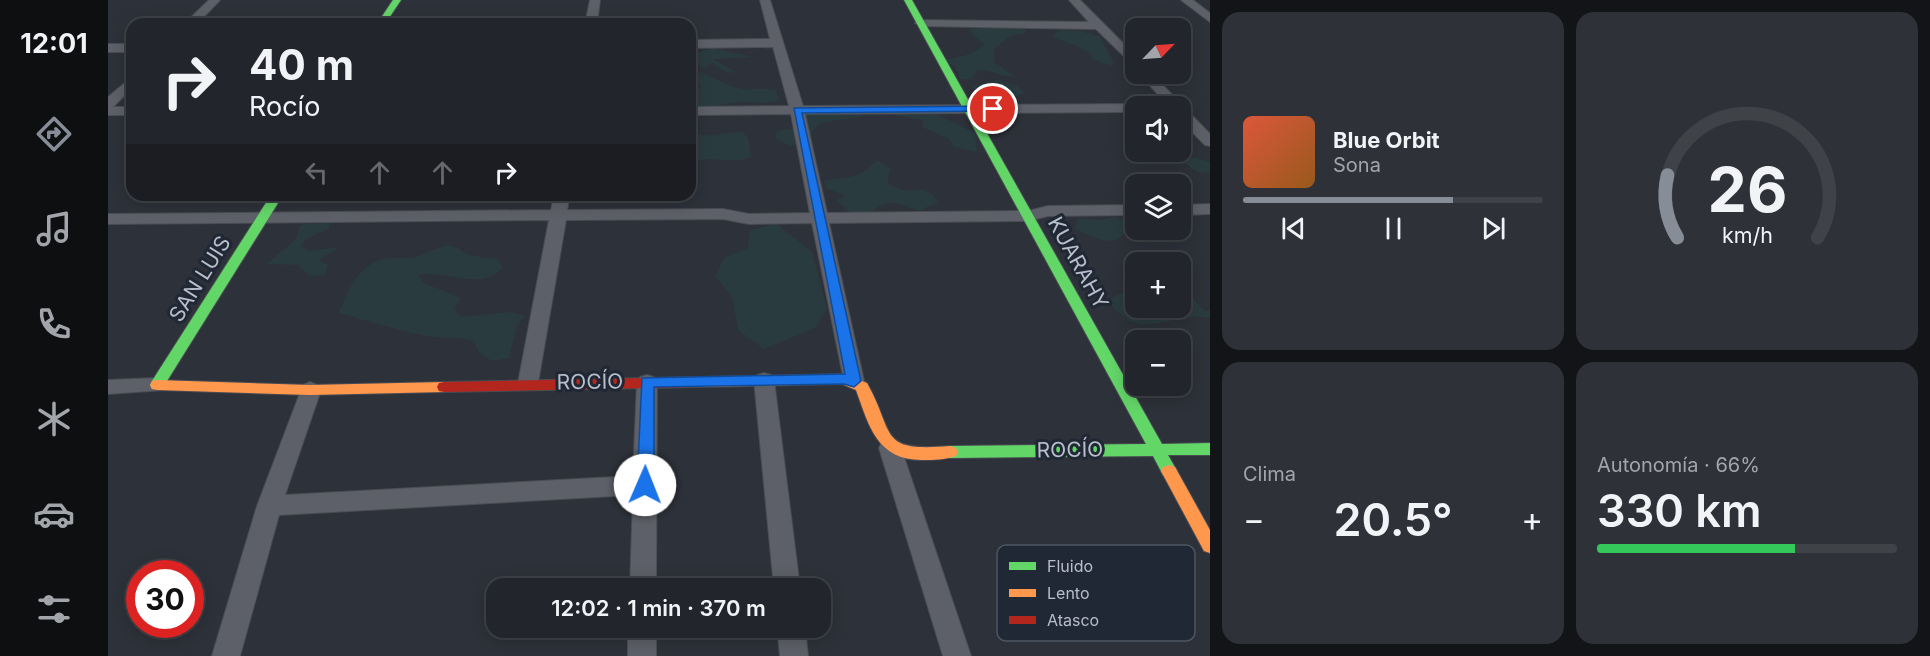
<!DOCTYPE html>
<html lang="es">
<head>
<meta charset="utf-8">
<style>
	:root { --surface:#22252b; --page:#2e3137; --text:#f1f3f6; --muted:#a2a5a9; --line:#3f4247; --accent:#878d97 }
	body { margin:0; font-family:Inter,sans-serif; background:var(--page); color:var(--text); height:100vh; display:flex; flex-direction:column; font-size:22px; white-space:nowrap }
	* { box-sizing:border-box; margin:0 }
	p { font-size:20px; color:var(--muted) }
	.icon { flex:none; width:33px; height:33px; fill:none; stroke:currentColor; stroke-width:2; stroke-linecap:round; stroke-linejoin:round }
	.map { position:relative; flex:1; overflow:hidden }
	.sheet { display:flex; flex-direction:column; gap:12px; padding:12px; background:#131418; width:720px }
	.sheet>* { flex:none }
	.hud { position:absolute; left:18px; top:18px; width:570px; height:183px; border-radius:18px; box-shadow:0 3px 15px #0003,0 0 0 2px var(--line); background:#22252b; color:var(--text); overflow:hidden }
	.needle { width:39px; rotate:65deg }
	.buttons { position:absolute; left:1017px; top:18px; display:grid; gap:12px }
	.buttons a { display:grid; place-items:center; width:66px; height:66px; border-radius:12px; background:var(--surface); box-shadow:0 3px 15px #0003,0 0 0 2px var(--line); font-size:30px }
	.speed { position:absolute; left:18px; top:560px; display:flex; gap:12px; font-size:30px; font-weight:700; text-align:center }
	.speed>* { display:grid; place-content:center; width:78px; height:78px; border-radius:50%; background:var(--surface); box-shadow:0 3px 15px #0003,0 0 0 2px var(--line); line-height:1 }
	.speed .limit { border:9px solid #d22; background:#fff; color:#111 }
	.pin { position:absolute; display:grid; place-items:center; width:51px; height:51px; color:#fff; margin:-26px; border:3px solid #fff; border-radius:50%; box-shadow:0 2px 6px #0007 }
	.me { position:absolute; width:66px; margin:-33px; rotate:1deg; stroke-linejoin:round; filter:drop-shadow(0 0 4px #0008) }
	.turn { display:flex; align-items:center; gap:21px; height:126px; padding:0 24px; font-size:27px }
	.turn .icon { width:78px; height:78px; stroke-width:2.5 }
	.turn b { display:block; font-size:42px; line-height:51px }
	.lanes { display:flex; align-items:center; height:57px; padding:0 24px; background:#0003; justify-content:center; gap:30px; direction:ltr }
	.lanes .off { opacity:.35 }
	.big { font-size:45px; font-weight:600; line-height:1.1 }
	.sheet .widget { flex:1; display:flex; flex-direction:column; justify-content:center; gap:9px; min-width:0; padding:0 21px; border-radius:18px; background:var(--page) }
	.sheet .dial { align-items:center; gap:0 }
	.dial svg { height:156px; overflow:visible; fill:none; stroke:var(--line); stroke-width:7; stroke-linecap:round; text-anchor:middle }
	.dial text { fill:var(--text); stroke:none }
	.song { display:flex; align-items:center; gap:18px }
	.cover { width:72px; height:72px; border-radius:9px; background:linear-gradient(135deg,hsl(10 70% 55%),hsl(30 70% 35%)) }
	.played { height:6px; border-radius:3px; background:linear-gradient(90deg,var(--accent) 70%,var(--line) 70%) }
	.keys { display:flex; justify-content:space-around; direction:ltr }
	.heat { display:flex; justify-content:space-between; align-items:center; font-size:33px; direction:ltr }
	.charge { height:9px; border-radius:4px; background:linear-gradient(90deg,#34c759 66%,var(--line) 0) }
	.sheet .tiles { flex:1; display:grid; gap:12px; grid-template-columns:repeat(2,1fr) }
	.trip { position:absolute; left:378px; top:578px; width:345px; height:60px; border-radius:18px; background:var(--surface); box-shadow:0 3px 15px #0003,0 0 0 2px var(--line); font-weight:600; line-height:60px; text-align:center }
	main { display:flex; flex:1; min-height:0 }
	.menu { display:flex; flex-direction:column; width:108px; justify-content:space-around; align-items:center; background:#0e0f11; color:var(--muted) }
	.menu .icon { width:42px; height:42px }
	.menu .selected { color:var(--accent) }
	.menu b { font-size:27px; color:var(--text) }
	.map>svg:first-child { display:block }
	.green { fill:#2a3b3f }
	.lines { fill:none; stroke-linecap:round; stroke-linejoin:round }
	.street-casing { stroke:#494c52; stroke-width:2 }
	.fast-casing { stroke:#494c52; stroke-width:2 }
	.slow-casing { stroke:#494c52; stroke-width:2 }
	.jam-casing { stroke:#494c52; stroke-width:2 }
	.street { fill:#5d6068; fill-rule:evenodd }
	.fast { fill:#63d668; fill-rule:evenodd }
	.slow { fill:#ff974d; fill-rule:evenodd }
	.jam { fill:#b3261e; fill-rule:evenodd }
	.route { fill:#1a73e8; stroke:#114b97; stroke-width:1.5 }
	.labels { text-anchor:middle; stroke-width:6; stroke-linejoin:round; paint-order:stroke }
	.street-label { font-size:21px; fill:#b8beca; stroke:#202835 }
	.key { fill:#202835; stroke:#4e5562; stroke-width:1.5 }
	.key-label { font-size:16px; fill:#b8beca }
</style>
</head>
<body>
<main>
<nav class="menu">
<b>12:01</b>
<svg class="icon selected" aria-label="directions" viewBox="0 0 24 24"><path d="M12 3l9 9-9 9-9-9zM9 14v-3h6M13 9l2 2-2 2"/></svg>
<svg class="icon" aria-label="music" viewBox="0 0 24 24"><path d="M9 18V5l10-2v13"/><circle cx="6" cy="18" r="3"/><circle cx="16" cy="16" r="3"/></svg>
<svg class="icon" aria-label="phone" viewBox="0 0 24 24"><path d="M5 4h4l2 5-3 2q2 4 5 5l2-3 5 2v4C11 20 4 13 5 4z"/></svg>
<svg class="icon" aria-label="climate" viewBox="0 0 24 24"><path d="M12 3v18M4 7l16 10M4 17L20 7"/></svg>
<svg class="icon" aria-label="car" viewBox="0 0 24 24"><path d="M5 17H2v-5l4-1 3-4h7l3 4 3 1v5h-3M9 17h6M6 11h13"/><circle cx="7" cy="17" r="2"/><circle cx="17" cy="17" r="2"/></svg>
<svg class="icon" aria-label="filters" viewBox="0 0 24 24"><path d="M4 7h16M4 17h16"/><circle cx="9" cy="7" r="2"/><circle cx="15" cy="17" r="2"/></svg>
</nav>
<div class="map">
<svg width="1102" height="656" viewBox="0 0 1102 656">
	<rect width="100%" height="100%" fill="#2d3139"/>
	<!-- green -->
	<g class="green">
		<path d="M907,26l10,3 1,4 -16,3 -16,13v13l20,14c-13,2 -22,-7 -36,-6l-7,9h-11l-3,-10 -11,-9 25,-6 13,-9 -16,-16z"/>
		<path d="M951,30l21,1 19,5 15,27 -3,3 -19,-7 -1,-5 -14,-8 -25,-9z"/>
		<path d="M605,48l40,9 -40,2 23,13c-10,3 -15,-3 -23,-9l-8,5 -15,-5 6,-10z"/>
		<path d="M594,72c8,5 30,15 40,17 11,1 23,-1 34,1l3,10c-17,6 -23,1 -39,2 -15,1 -28,7 -44,4l-6,-11 11,-8 -6,-4 -3,-10z"/>
		<path d="M889,79l20,7 7,7 -20,9 -20,-6 -13,-10z"/>
		<path d="M787,110l37,2 39,19 4,2 2,19 -23,-5 -5,-8 -27,-12 1,-7 -29,-5z"/>
		<path d="M749,111l7,5 -44,7 -18,20 -12,3 -15,-8 2,-7 17,-3 5,-15z"/>
		<path d="M582,129c15,13 34,2 52,3l6,5 3,20c-20,9 -41,-4 -61,7z"/>
		<path d="M1073,154l29,8v11l-15,-2 -15,-11z"/>
		<path d="M769,160l14,9 -4,13c10,9 22,10 34,7l12,6 5,7 -19,9c-19,-7 -32,-15 -48,2h-20l-14,-12 7,-6 -18,-7 -2,-7c25,-6 34,0 53,-21z"/>
		<path d="M1006,217l21,4 1,9h22l3,2 -31,-2 -14,10 -12,1 -30,-12 4,-11 22,2z"/>
		<path d="M221,222v7l-22,9 -6,8 8,5 31,-4 -21,13 9,5 -3,10 -16,1 -11,-11 -31,-1 29,-25 4,-14z"/>
		<path d="M669,224l35,28 15,57 -11,18 -52,22 -26,-19 -6,-33 -17,-21 9,-18 24,-10 2,-18z"/>
		<path d="M338,245l13,3 8,7 30,4 6,9c-24,24 -57,1 -85,7l6,8 37,15 -6,10 4,9 52,-5 14,4 -8,9 -8,33 -17,3 -13,-9 -5,-11c-16,-5 -31,-2 -47,-5 -30,-6 -59,-15 -88,-23 10,-25 20,-52 52,-55 9,-1 20,1 28,-2 10,-4 17,-8 27,-11z"/>
		<path d="M1073,286l24,25 5,-1v8c-25,-6 -52,12 -77,4 -9,-3 -19,-15 -27,-20l15,-9 14,1 1,14h44z"/>
	</g>
	<g class="lines">
		<!-- street casing -->
		<g class="street-casing">
			<g id="street">
				<path d="M101,0h11l-23,24h-13z"/>
				<path d="M482,0h10l-3,24h-12z"/>
				<path d="M652,0h10l33,106 333,-2 6,2h-6v6l-331,2 22,99 201,-2 20,-5 88,-1v10l-88,1 -20,5 -199,2 35,158 -3,5 -7,2 -7,-2 -3,-5 -32,-158 -63,1 -26,-5 -157,1 -28,163 -3,5 -7,2 -7,-2 -3,-5 31,-163 -441,4v-10l443,-4 3,-15h16l-3,15 156,-1 26,5 61,-1 -19,-99 -101,1v-8l99,-1 -16,-59 -83,1v-8l80,-1z"/>
				<path d="M961,0h11l56,56v12l-40,-39 -175,-3 -6,-3 6,-3 168,2z"/>
				<path d="M1073,0h12l17,13v9z"/>
				<rect x="0" y="44" width="24" height="8"/>
				<path d="M1031,74h13l58,60v12l-5,-1 -25,-25v-14h-11z"/>
				<path d="M24,77v11l-19,19h19v8h-24v-18z"/>
				<path d="M1102,204v10l-30,1v-10z"/>
				<path d="M656,373l7,2 3,5 26,208h-26l-20,-208 3,-5z"/>
				<path d="M539,375l7,2 3,5 -1,206h-26l3,-93 -354,20 -39,141h-28l45,-150 46,-121 7,-3 7,3 4,5 -36,105 348,-19 4,-94 3,-5z"/>
				<path d="M49,378l7,2 3,5 -3,5 -56,4v-14z"/>
				<path d="M782,439l8,3 3,6 70,208h-28l-64,-208 3,-6z"/>
				<rect x="520" y="627" width="28" height="29"/>
				<path d="M669,627h28l3,29h-28z"/>
			</g>
		</g>
		<!-- fast casing -->
		<g class="fast-casing">
			<g id="fast">
				<path d="M285,0h8l-16,24h-8z"/>
				<path d="M796,0h8l250,444 48,-1v12h-42l9,16 -2,4 -6,2 -6,-2 -10,-19 -203,2 -6,-2 -2,-4 2,-4 6,-2 196,-2z"/>
				<path d="M163,195h12l-121,194h-10l-2,-4 2,-4z"/>
			</g>
		</g>
		<!-- slow casing -->
		<g class="slow-casing">
			<g id="slow">
				<path d="M736,374l23,9c29,52 10,69 83,63l6,2 2,4 -2,4c-11,4 -23,4 -34,4 -45,0 -53,-34 -66,-70l-14,-6 -143,3 -5,-1 -2,-4 2,-4 5,-1z"/>
				<path d="M49,380l153,5 134,-3 5,1 2,4 -2,4 -5,1 -134,3 -153,-5 -5,-1 -2,-4 2,-4z"/>
				<path d="M1061,465l6,2 35,63v23l-6,-2 -43,-80 2,-4z"/>
			</g>
		</g>
		<!-- jam casing -->
		<g class="jam-casing">
			<path id="jam" d="M591,377l5,1 2,4 -2,4 -5,1 -255,5 -5,-1 -2,-4 2,-4 5,-1z"/>
		</g>
		<!-- street -->
		<use href="#street" class="street"/>
		<!-- fast -->
		<use href="#fast" class="fast"/>
		<!-- slow -->
		<use href="#slow" class="slow"/>
		<!-- jam -->
		<use href="#jam" class="jam"/>
	</g>
	<!-- route -->
	<path class="route" d="M885,106l3,1v4l-194,2 59,268 -7,6 -10,-3 -190,3v98l-3,4h-12l-2,-4 5,-107 203,-4 -51,-266z"/>
	<g class="labels">
		<!-- street labels -->
		<g class="street-label">
			<text transform="translate(970 263) rotate(61)" y="7">KUARAHY</text>
			<text transform="translate(92 279) rotate(-58)" y="7">SAN LUIS</text>
			<text transform="translate(482 382) rotate(-1)" y="7">ROCÍO</text>
			<text transform="translate(962 450) rotate(-1)" y="7">ROCÍO</text>
		</g>
	</g>
	<!-- legend -->
	<rect x="889" y="545" width="198" height="96" rx="9" class="key"/>
	<rect x="901" y="562" width="27" height="8" fill="#63d668"/>
	<rect x="901" y="589" width="27" height="8" fill="#ff974d"/>
	<rect x="901" y="616" width="27" height="8" fill="#b3261e"/>
	<g class="key-label">
		<text x="939" y="572">Fluido</text>
		<text x="939" y="599">Lento</text>
		<text x="939" y="626">Atasco</text>
	</g>
</svg>
<div class="buttons">
<a><svg class="needle" viewBox="-14 -14 28 28"><path d="M0-13l5 13h-10z" fill="#e53935"/><path d="M0 13l5-13h-10z" fill="#a2a5a9"/></svg></a>
<a><svg class="icon" aria-label="sound" viewBox="0 0 24 24"><path d="M4 9h4l5-4v14l-5-4H4zM17 9q2 3 0 6"/></svg></a>
<a><svg class="icon" aria-label="layers" viewBox="0 0 24 24"><path d="M12 4l9 5-9 5-9-5zM3 14l9 5 9-5"/></svg></a>
<a>+</a>
<a>−</a>
</div>
<div class="speed"><div class="limit">30</div></div>
<div class="pin" style="left:885px;top:109px;background:#d93025"><svg class="icon" aria-label="arrive" viewBox="0 0 24 24"><path d="M6 21V4h12l-3 4 3 4H6"/></svg></div>
<svg class="me" style="left:537px;top:485px" viewBox="-20 -20 40 40"><circle r="19" fill="#fff"/><path d="M0-13L10 11 0 6-10 11z" fill="#1a73e8"/></svg>
<div class="trip">12:02 · 1 min · 370 m</div>
<div class="hud">
<div class="turn"><svg class="icon" aria-label="right" viewBox="0 0 24 24"><path d="M7 20v-9h11M14 6l5 5-5 5"/></svg><div><b>40 m</b>Rocío</div></div>
<div class="lanes"><svg class="icon off" aria-label="left" viewBox="0 0 24 24"><path d="M17 20v-9H6M10 6l-5 5 5 5"/></svg><svg class="icon off" aria-label="ahead" viewBox="0 0 24 24"><path d="M12 20V5M6 11l6-6 6 6"/></svg><svg class="icon off" aria-label="ahead" viewBox="0 0 24 24"><path d="M12 20V5M6 11l6-6 6 6"/></svg><svg class="icon" aria-label="right" viewBox="0 0 24 24"><path d="M7 20v-9h11M14 6l5 5-5 5"/></svg></div>
</div>
</div>
<section class="sheet">
<div class="tiles">
<div class="widget">
<div class="song"><i class="cover"></i><div><b>Blue Orbit</b><p>Sona</p></div></div>
<div class="played"></div>
<div class="keys"><svg class="icon" aria-label="previous" viewBox="0 0 24 24"><path d="M18 5L8 12l10 7zM5 5v14"/></svg><svg class="icon" aria-label="pause" viewBox="0 0 24 24"><path d="M8 5v14M16 5v14"/></svg><svg class="icon" aria-label="next" viewBox="0 0 24 24"><path d="M6 5l10 7-10 7zM19 5v14"/></svg></div>
</div>
<div class="widget dial"><svg viewBox="0 0 100 80">
<path d="M14 69A42 42 0 1 1 86 69"/>
<path d="M14 69A42 42 0 0 1 9 37" stroke="#878d97"/>
<text x="50" y="56" font-size="32" font-weight="700">26</text>
<text x="50" y="72" font-size="11">km/h</text>
</svg></div>
<div class="widget"><p>Clima</p>
<div class="heat"><a>−</a><b class="big">20.5°</b><a>+</a></div>
</div>
<div class="widget"><p>Autonomía · 66%</p><b class="big">330 km</b><div class="charge"></div></div>
</div>
</section>
</main>
</body>
</html>
